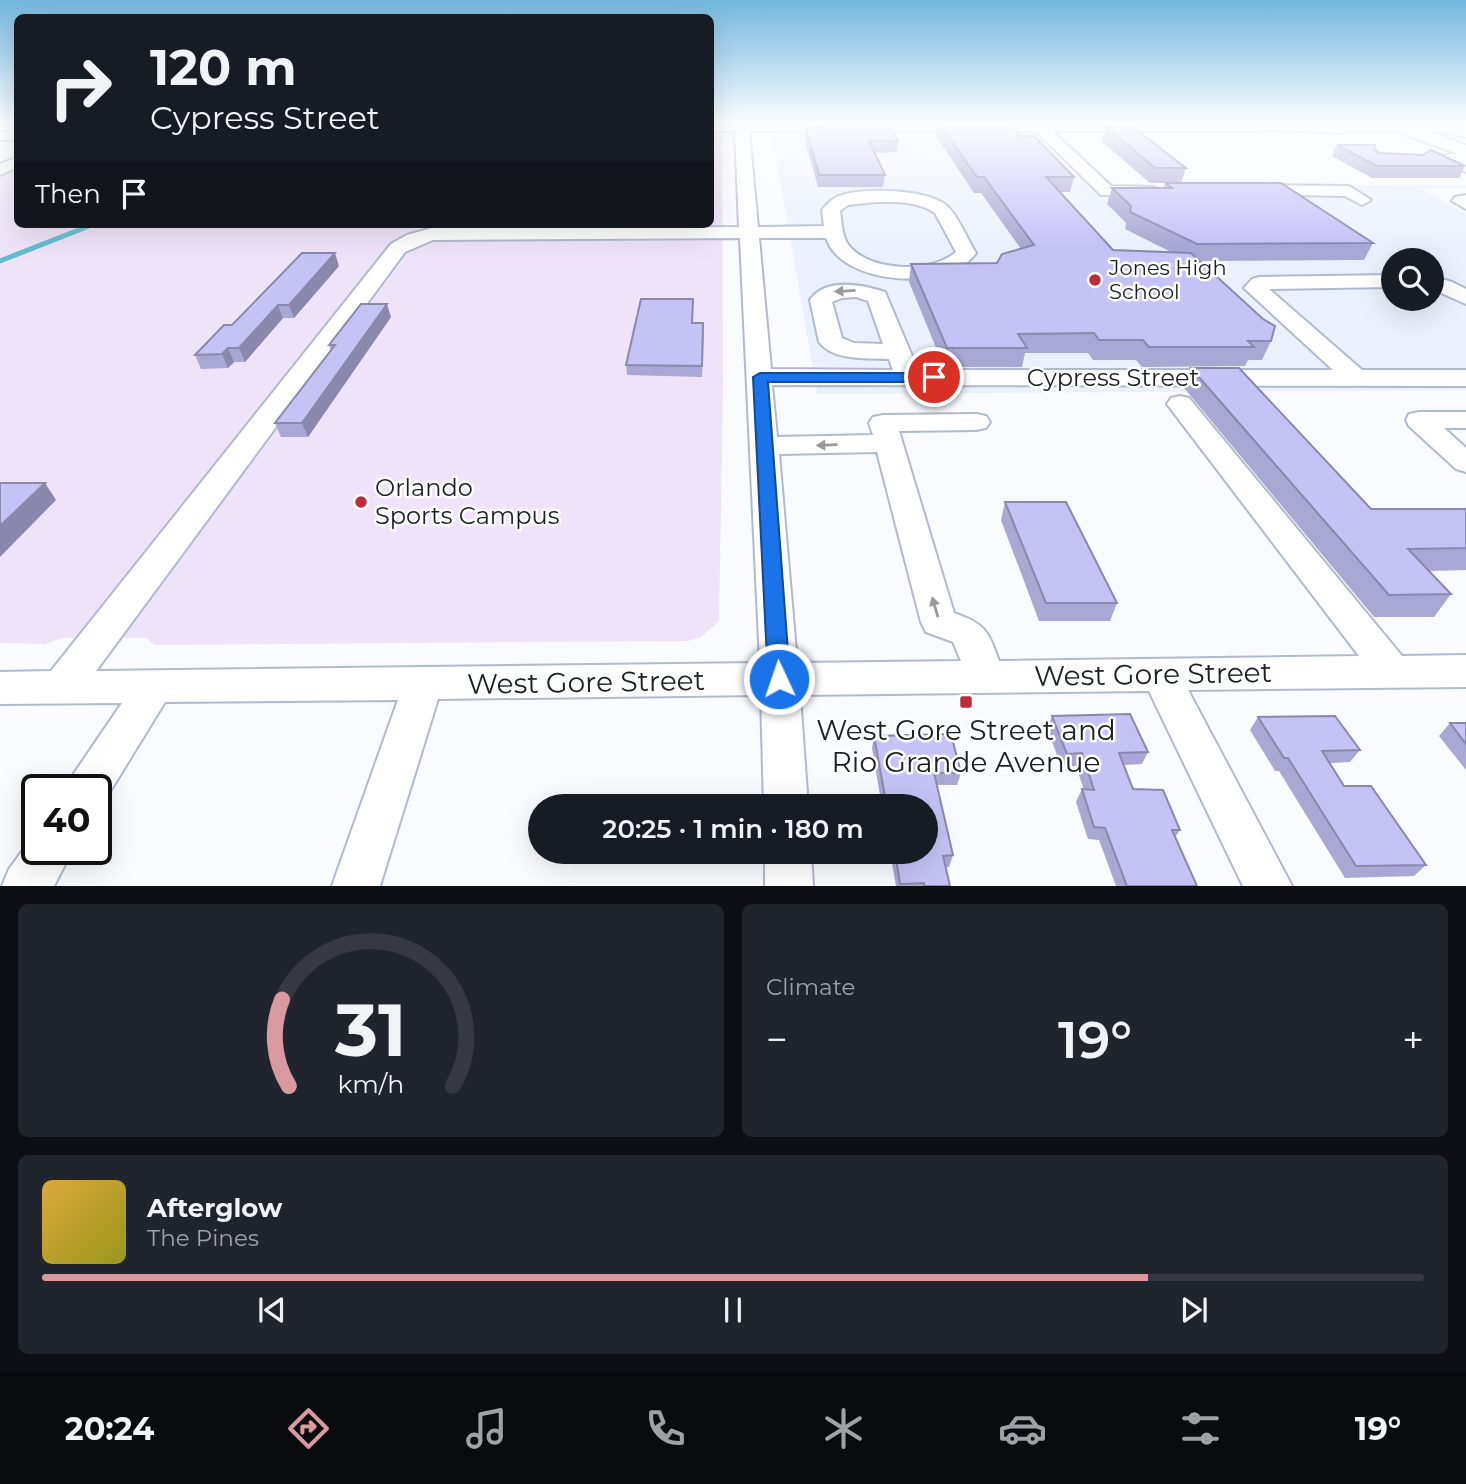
<!DOCTYPE html>
<html lang="en">
<head>
<meta charset="utf-8">
<style>
	:root { --surface:#171b24; --page:#20242c; --text:#f1f3f6; --muted:#9ea1a6; --line:#363941; --accent:#d999a1 }
	body { margin:0; font-family:Montserrat,sans-serif; background:var(--page); color:var(--text); height:100vh; display:flex; flex-direction:column; font-size:26px; white-space:nowrap }
	* { box-sizing:border-box; margin:0 }
	p { font-size:23px; color:var(--muted) }
	.icon { flex:none; width:38px; height:38px; fill:none; stroke:currentColor; stroke-width:2; stroke-linecap:round; stroke-linejoin:round }
	.map { position:relative; height:886px; overflow:hidden }
	.panel { display:flex; flex-direction:column; gap:18px; padding:18px; background:#0d0f14; flex:1 }
	.panel>* { flex:none }
	.hud { position:absolute; left:14px; top:14px; width:700px; height:214px; border-radius:10px; box-shadow:0 7px 28px #0002; background:#171b24; color:var(--text); overflow:hidden }
	.buttons { position:absolute; left:1381px; top:248px; display:grid; gap:14px }
	.buttons a { display:grid; place-items:center; width:63px; height:63px; border-radius:50%; background:var(--surface); box-shadow:0 7px 28px #0002; font-size:35px }
	.speed { position:absolute; left:21px; top:774px; display:flex; gap:14px; font-size:35px; font-weight:700; text-align:center }
	.speed>* { display:grid; place-content:center; width:91px; height:91px; border-radius:50%; background:var(--surface); box-shadow:0 7px 28px #0002; line-height:1 }
	.speed .limit { border:4px solid #111; border-radius:10px; background:#fff; color:#111 }
	.pin { position:absolute; display:grid; place-items:center; width:60px; height:60px; color:#fff; margin:-30px; border:4px solid #fff; border-radius:50%; box-shadow:0 2px 7px #0007 }
	.me { position:absolute; width:77px; margin:-38px; rotate:357deg; stroke-linejoin:round; filter:drop-shadow(0 0 5px #0008) }
	.turn { display:flex; align-items:center; gap:24px; height:147px; padding:0 21px; font-size:32px }
	.turn .icon { width:91px; height:91px; stroke-width:2.5 }
	.turn b { display:block; font-size:49px; line-height:60px }
	.then { display:flex; align-items:center; height:66px; padding:0 21px; background:#0003; gap:14px; font-size:26px }
	.big { font-size:52px; font-weight:600; line-height:1.1 }
	.panel .widget { flex:1; display:flex; flex-direction:column; justify-content:center; gap:10px; min-width:0; padding:0 24px; border-radius:10px; background:var(--page) }
	.panel .dial { align-items:center; gap:0 }
	.dial svg { height:182px; overflow:visible; fill:none; stroke:var(--line); stroke-width:7; stroke-linecap:round; text-anchor:middle }
	.dial text { fill:var(--text); stroke:none }
	.song { display:flex; align-items:center; gap:21px }
	.cover { width:84px; height:84px; border-radius:10px; background:linear-gradient(135deg,hsl(40 70% 55%),hsl(60 70% 35%)) }
	.played { height:7px; border-radius:4px; background:linear-gradient(90deg,var(--accent) 80%,var(--line) 80%) }
	.keys { display:flex; justify-content:space-around; direction:ltr }
	.heat { display:flex; justify-content:space-between; align-items:center; font-size:38px; direction:ltr }
	.panel .tiles { flex:1; display:grid; gap:18px; grid-template-columns:1fr 1fr }
	.widget:last-child { grid-column:span 2 }
	.trip { position:absolute; left:528px; top:794px; width:410px; height:70px; border-radius:35px; background:var(--surface); box-shadow:0 7px 28px #0002; font-weight:600; line-height:70px; text-align:center }
	.dock { display:flex; height:112px; justify-content:space-around; align-items:center; background:#090b0e; color:var(--muted) }
	.dock .icon { width:49px; height:49px }
	.dock .current { color:var(--accent) }
	.dock b { font-size:32px; color:var(--text) }
	.map>svg:first-child { display:block }
	.built { fill:#ebf1fc; fill-rule:evenodd }
	.green { fill:#efe3f9 }
	.lines { fill:none; stroke-linecap:round; stroke-linejoin:round }
	.stream { stroke:#63bbd1; stroke-width:5 }
	.minor-casing { stroke:#b0bace; stroke-width:4 }
	.major-casing { stroke:#b0bace; stroke-width:3 }
	.highway-casing { stroke:#b0bace; stroke-width:4 }
	.minor { fill:#fff; fill-rule:evenodd }
	.major { fill:#fff; fill-rule:evenodd }
	.highway { fill:#fff; fill-rule:evenodd }
	.wall { fill:#a9a7d4 }
	.shaded-wall { fill:#8a88ac }
	.building { fill:#c5c2f6; stroke:#8a88ac; stroke-width:2 }
	.oneway { fill:#989a9d }
	.route { fill:#1a73e8; stroke:#114b97; stroke-width:2 }
	.poi-dot { fill:#bc2c3a; stroke:#fff; stroke-width:2.5 }
	.labels { text-anchor:middle; stroke-width:5; stroke-linejoin:round; paint-order:stroke }
	.far-poi-label { font-size:21px; fill:#1a1e25; stroke:#fff; text-anchor:start }
	.street-label { font-size:24px; fill:#1a1e25; stroke:#fff }
	.poi-label { font-size:24px; fill:#1a1e25; stroke:#fff; text-anchor:start }
	.near-street-label { font-size:28px; fill:#1a1e25; stroke:#fff }
	.near-poi-label { font-size:28px; fill:#1a1e25; stroke:#fff }
</style>
</head>
<body>
<div class="map">
<svg width="1466" height="886" viewBox="0 0 1466 886">
	<rect width="100%" height="100%" fill="#f9fbff"/>
	<!-- built -->
	<path class="built" d="M772,132h286l57,53h351v4h-45l45,25v176l-649,4zM1393,261h39v38h-39z"/>
	<!-- green -->
	<path class="green" d="M711,130l11,1 1,251 -4,239 -18,16 -13,4 -533,4 -9,-7h-85l-15,6 -46,-1v-466l17,-8 1,55h692z"/>
	<g class="lines">
		<!-- stream -->
		<path class="stream" d="M0,261l94,-37"/>
		<!-- minor casing -->
		<g class="minor-casing">
			<g id="minor">
				<path d="M710,123h551l7,4 -7,4h-209l59,55 43,1 2,4 -2,4 -6,1 -47,-1 -65,-64h-287l9,96 66,-1 -2,-16c4,-5 11,-12 17,-14 22,-9 90,-7 108,10 12,11 20,33 29,47 -28,39 -134,33 -150,-15h-67l12,131 122,1 -4,-11c-21,-1 -56,2 -70,-17l-9,-42c16,-23 53,-15 75,-8l33,78h415l-89,-82 8,-9 7,-2 134,-2v12l-124,2 93,81h104v16l-694,-1 5,52 96,-2 -4,-12 4,-6 10,-2 93,-1 10,2 4,6 -4,6 -10,2 -77,1 55,182c31,11 34,17 45,48l360,-5 -192,-252 4,-6 9,-2 9,2 213,258 64,-1v32l-278,3 104,196h-49l-94,-195 -349,4 8,112h-44l-3,-112 -323,4 -58,187h-48l66,-186 -233,2 -62,101 -7,3v-17h-30l7,-14 49,-72 -122,1v-32l51,-1 340,-427 16,-9 25,-7 307,-1 -4,-96h-25zM876,202c21,0 41,-1 59,11l21,39c-24,21 -82,20 -105,-4 -9,-8 -9,-25 -11,-37l8,-6zM740,238l20,425 -664,8 309,-419 28,-12zM856,297l12,4 15,43 -29,-1 -12,-5 -10,-36 10,-4zM877,452l44,170 5,10 27,10 8,19 -164,2 -18,-209z"/>
				<path d="M1443,123l23,6v8l-28,-7 -2,-3z"/>
				<rect x="0" y="132" width="18" height="8"/>
				<path d="M1449,154h17v18l-22,-10 -3,-3 3,-3z"/>
				<path d="M18,157v10l-18,8v-11z"/>
				<path d="M1255,185l94,1 22,14 -9,5 -17,-9 -96,-2 -2,-4z"/>
				<path d="M1466,195v14l-14,-8 3,-4z"/>
				<path d="M1432,276l20,6 14,7v15l-34,-15z"/>
				<path d="M1419,412h47v16h-22l22,20v24l-10,-3 -47,-43 -3,-6 3,-6z"/>
				<path d="M37,831v18h36l-19,37h-52l7,-17z"/>
				<path d="M765,852h46l2,34h-48z"/>
			</g>
		</g>
		<!-- major casing -->
		<g class="major-casing">
			<path id="major" d="M1343,122l106,1 3,4 -3,4 -18,1 35,13v12l-58,-21 -3,-4 -66,-1 -3,-4z"/>
		</g>
		<!-- highway casing -->
		<g class="highway-casing">
			<g id="highway">
				<path d="M1217,122h132l6,5 -10,6 -119,-5z"/>
				<path d="M1466,122v8l-23,3 -10,-6 6,-5z"/>
			</g>
		</g>
		<!-- minor -->
		<use href="#minor" class="minor"/>
		<!-- major -->
		<use href="#major" class="major"/>
		<!-- highway -->
		<use href="#highway" class="highway"/>
	</g>
	<!-- wall -->
	<g class="wall">
		<path d="M938,122l83,14 53,41 -4,15h-10l53,58 58,2 -46,-23 1,-6 -19,-19 5,-16h52l1,-5h-15l-48,-41 4,-15 80,41 -5,15 192,60 -9,17 -163,1 70,80 -9,19h-14l-3,6 -103,1 -6,-7h-43l-5,-7h-63l-3,14h-78l-35,-85 2,-18 86,-1 24,-14 -40,-56h-7l-38,-57z"/>
		<path d="M806,129l92,12 -1,11 -23,1 11,22 -2,12h-65l-13,-47z"/>
		<path d="M1337,145l37,4 5,4 86,13 -6,12h-87l-40,-22z"/>
		<path d="M339,266l-45,52h-11l-38,44h-11l-6,6 -27,1 -6,-14 37,-30z"/>
		<path d="M693,308v15l11,10 -2,44 -75,-2 -1,-10z"/>
		<path d="M391,317l-83,120h-27l-6,-14 56,-73 -2,-5z"/>
		<path d="M1191,368l180,141h95v61l-37,1 22,23 -17,23h-60l-190,-229z"/>
		<path d="M1005,502l112,101 -7,18h-71l-38,-101z"/>
		<path d="M1052,716l96,36 -6,12 -18,1 9,24 47,41 -5,7 22,49h-81l-17,-46 -11,-1 -12,-37 6,-13 2,1 -8,-24h-15l-14,-38z"/>
		<path d="M1258,717l102,33 -10,12 -20,1 14,23 82,79 -12,11 -69,2 -66,-107h-4l-25,-41z"/>
		<path d="M1450,723h16v47l-27,-34z"/>
		<path d="M874,736l87,37 -4,12h-20l16,70 -4,12h-3l4,19h-54l-6,-34h36v-45h-44l-10,-59z"/>
	</g>
	<!-- shaded-wall -->
	<g class="shaded-wall">
		<path d="M335,253l4,13 -45,52 -5,-13z"/>
		<path d="M387,304l4,13 -83,120 -6,-14z"/>
		<path d="M278,305l5,13 -38,44 -6,-14z"/>
		<path d="M228,348l6,14 -6,6 -6,-14z"/>
		<path d="M45,483l11,17 -56,57v-31z"/>
	</g>
	<!-- building -->
	<g class="building">
		<path d="M938,122l71,1 12,13h13l40,41h-28l67,73 78,3 72,66 12,7 -4,15h-23l6,6h-105l-6,-7h-44l-5,-7 -76,1 9,14h-80l-36,-84 86,-1 5,-9 32,-9 -50,-68h-7z"/>
		<path d="M829,125h60l9,16h-29l16,34h-66l-13,-46z"/>
		<path d="M1106,127h27l53,41h-31z"/>
		<path d="M1337,145h38l-1,4 5,4 44,2 8,-5 34,16h-88z"/>
		<path d="M1166,183h115l92,60 -176,1 -67,-32 1,-6 -19,-18h60z"/>
		<path d="M302,253h33l-46,52h-11l-39,43h-11l-6,6 -27,1 29,-30h8z"/>
		<path d="M641,299h52l-1,24h11l-1,43 -76,-1z"/>
		<path d="M361,304h26l-85,119h-27l60,-78h-6z"/>
		<path d="M1191,368h48l132,141h95v39l-58,1 43,45 -62,1z"/>
		<path d="M0,483h45l-45,43z"/>
		<path d="M1005,502h61l51,101h-71z"/>
		<path d="M1130,714l18,38 -29,1 14,36 30,1 17,40h-8l25,56h-70l-22,-58 -11,-1 -12,-38 12,1 -12,-37 -15,1 -15,-38z"/>
		<path d="M1335,716l25,34 -38,1 22,35h27l55,79 -70,1 -68,-108h-4l-26,-41z"/>
		<path d="M1450,723h16v21z"/>
		<path d="M951,734l10,39h-27l19,82 -10,1 7,30h-26v-3l-24,1 -5,-32h31v-45h-39l-13,-71z"/>
	</g>
	<!-- one-way arrows -->
	<defs><path id="oneway-solid" d="M-6-.8H1V-3.2L6.5 0L1 3.2V.8H-6Z" transform="scale(1.75)"/></defs>
	<g class="oneway">
		<use href="#oneway-solid" transform="translate(845 291) rotate(177)"/>
		<use href="#oneway-solid" transform="translate(827 445) rotate(178)"/>
		<use href="#oneway-solid" transform="translate(935 607) rotate(-106)"/>
	</g>
	<!-- sky -->
	<linearGradient id="sky" x2="0" y2="1"><stop stop-color="#73b7df"/><stop offset="0.5" stop-color="#fcfdff"/><stop offset="1" stop-color="#fcfdff" stop-opacity="0"/></linearGradient>
	<rect width="1466" height="246" fill="url(#sky)"/>
	<!-- route -->
	<path class="route" d="M760,373h174l8,4 -8,5h-166l22,297 -3,6 -8,3 -8,-3 -3,-6 -15,-302z"/>
	<!-- markers -->
	<g class="poi-dot">
		<circle cx="1095" cy="280" r="7"/>
		<circle cx="361" cy="502" r="7"/>
		<rect x="959" y="695" width="14" height="14" rx="3.5"/>
	</g>
	<g class="labels">
		<!-- far-poi labels -->
		<g class="far-poi-label">
			<text x="1109" y="275">Jones High<tspan x="1109" dy="24">School</tspan></text>
		</g>
		<!-- street labels -->
		<g class="street-label">
			<text x="1113" y="386">Cypress Street</text>
		</g>
		<!-- poi labels -->
		<g class="poi-label">
			<text x="375" y="496">Orlando<tspan x="375" dy="28">Sports Campus</tspan></text>
		</g>
		<!-- near-street labels -->
		<g class="near-street-label">
			<text transform="translate(1153 674) rotate(-1)" y="10">West Gore Street</text>
			<text transform="translate(586 682) rotate(-1)" y="10">West Gore Street</text>
		</g>
		<!-- near-poi labels -->
		<g class="near-poi-label">
			<text x="966" y="740">West Gore Street and<tspan x="966" dy="32">Rio Grande Avenue</tspan></text>
		</g>
	</g>
</svg>
<div class="buttons">
<a><svg class="icon" aria-label="search" viewBox="0 0 24 24"><circle cx="10" cy="10" r="6"/><path d="M15 15l6 6"/></svg></a>
</div>
<div class="speed"><div class="limit">40</div></div>
<div class="pin" style="left:934px;top:377px;background:#d93025"><svg class="icon" aria-label="arrive" viewBox="0 0 24 24"><path d="M6 21V4h12l-3 4 3 4H6"/></svg></div>
<svg class="me" style="left:779px;top:679px" viewBox="-20 -20 40 40"><circle r="17" fill="#1a73e8" stroke="#fff" stroke-width="3"/><path d="M0-11L8 9 0 5-8 9z" fill="#fff"/></svg>
<div class="trip">20:25 · 1 min · 180 m</div>
<div class="hud">
<div class="turn"><svg class="icon" aria-label="right" viewBox="0 0 24 24"><path d="M7 20v-9h11M14 6l5 5-5 5"/></svg><div><b>120 m</b>Cypress Street</div></div>
<div class="then">Then<svg class="icon" aria-label="arrive" viewBox="0 0 24 24"><path d="M6 21V4h12l-3 4 3 4H6"/></svg></div>
</div>
</div>
<section class="panel">
<div class="tiles">
<div class="widget dial"><svg viewBox="0 0 100 80">
<path d="M14 69A42 42 0 1 1 86 69"/>
<path d="M14 69A42 42 0 0 1 11 31" stroke="#d999a1"/>
<text x="50" y="56" font-size="32" font-weight="700">31</text>
<text x="50" y="72" font-size="11">km/h</text>
</svg></div>
<div class="widget"><p>Climate</p>
<div class="heat"><a>−</a><b class="big">19°</b><a>+</a></div>
</div>
<div class="widget">
<div class="song"><i class="cover"></i><div><b>Afterglow</b><p>The Pines</p></div></div>
<div class="played"></div>
<div class="keys"><svg class="icon" aria-label="previous" viewBox="0 0 24 24"><path d="M18 5L8 12l10 7zM5 5v14"/></svg><svg class="icon" aria-label="pause" viewBox="0 0 24 24"><path d="M8 5v14M16 5v14"/></svg><svg class="icon" aria-label="next" viewBox="0 0 24 24"><path d="M6 5l10 7-10 7zM19 5v14"/></svg></div>
</div>
</div>
</section>
<nav class="dock">
<b>20:24</b>
<svg class="icon current" aria-label="directions" viewBox="0 0 24 24"><path d="M12 3l9 9-9 9-9-9zM9 14v-3h6M13 9l2 2-2 2"/></svg>
<svg class="icon" aria-label="music" viewBox="0 0 24 24"><path d="M9 18V5l10-2v13"/><circle cx="6" cy="18" r="3"/><circle cx="16" cy="16" r="3"/></svg>
<svg class="icon" aria-label="phone" viewBox="0 0 24 24"><path d="M5 4h4l2 5-3 2q2 4 5 5l2-3 5 2v4C11 20 4 13 5 4z"/></svg>
<svg class="icon" aria-label="climate" viewBox="0 0 24 24"><path d="M12 3v18M4 7l16 10M4 17L20 7"/></svg>
<svg class="icon" aria-label="car" viewBox="0 0 24 24"><path d="M5 17H2v-5l4-1 3-4h7l3 4 3 1v5h-3M9 17h6M6 11h13"/><circle cx="7" cy="17" r="2"/><circle cx="17" cy="17" r="2"/></svg>
<svg class="icon" aria-label="filters" viewBox="0 0 24 24"><path d="M4 7h16M4 17h16"/><circle cx="9" cy="7" r="2"/><circle cx="15" cy="17" r="2"/></svg>
<b>19°</b>
</nav>
</body>
</html>
